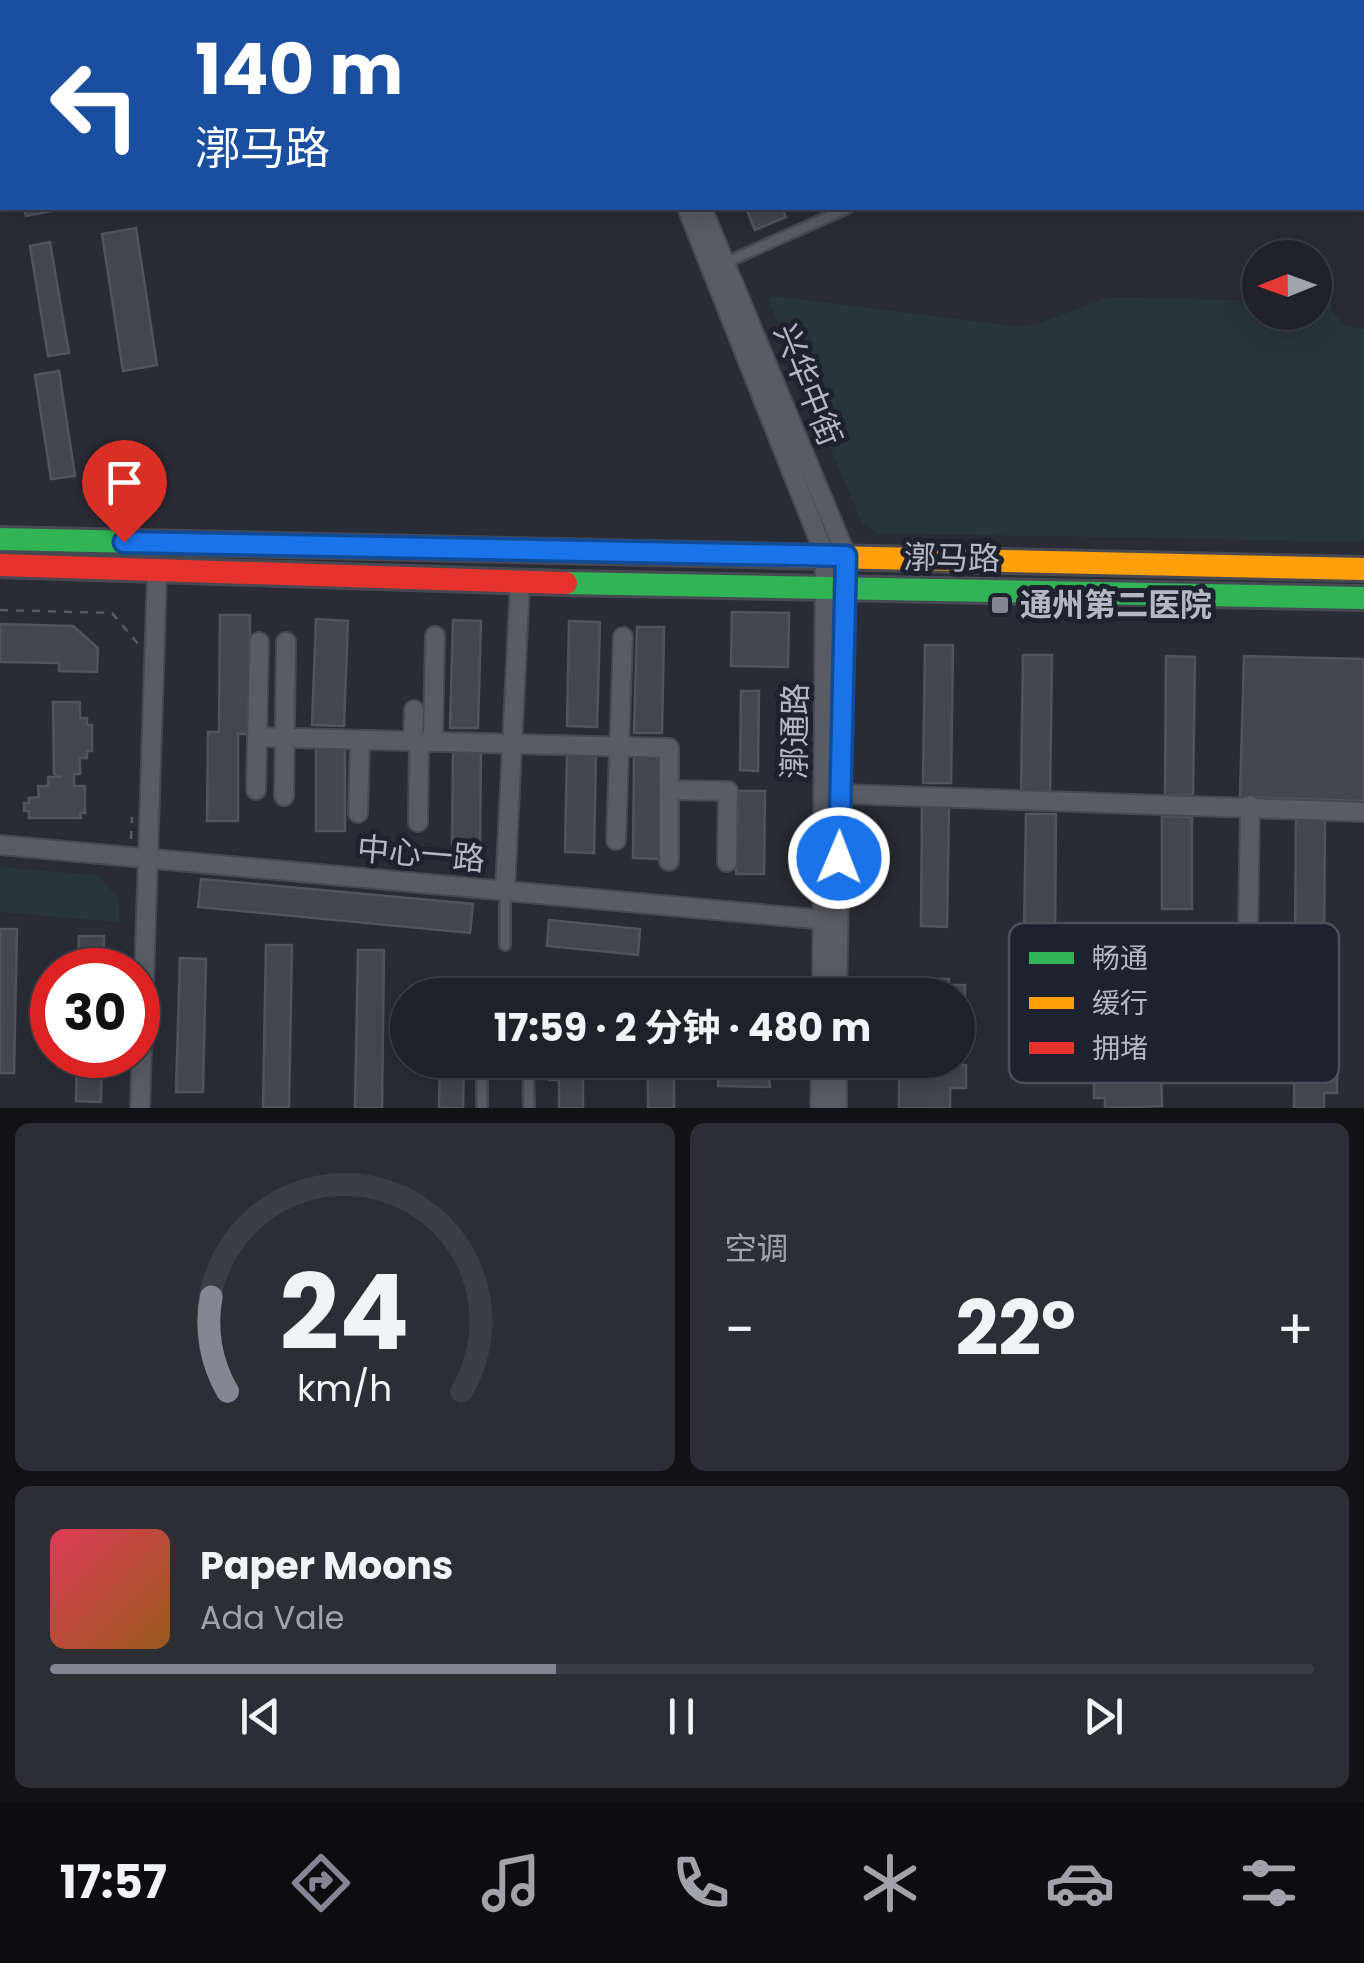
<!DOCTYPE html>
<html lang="zh">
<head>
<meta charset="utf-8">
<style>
	:root { --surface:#202128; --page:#2d2e34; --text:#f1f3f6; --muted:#a2a3a8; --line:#3d3e45; --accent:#848793 }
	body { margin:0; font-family:Poppins,"Noto Sans SC",sans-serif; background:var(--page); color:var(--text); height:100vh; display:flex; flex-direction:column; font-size:38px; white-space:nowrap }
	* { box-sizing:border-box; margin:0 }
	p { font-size:32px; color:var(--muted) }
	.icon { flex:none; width:55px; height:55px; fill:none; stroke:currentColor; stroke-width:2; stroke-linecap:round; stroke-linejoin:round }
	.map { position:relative; height:1108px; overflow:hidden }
	.side { display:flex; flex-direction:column; gap:15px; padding:15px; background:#121216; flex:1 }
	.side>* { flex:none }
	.guide { position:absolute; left:0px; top:0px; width:1365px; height:210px; box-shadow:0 5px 25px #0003,0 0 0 2px var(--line); background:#1a4fa0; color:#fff; overflow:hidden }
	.needle { width:65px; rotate:269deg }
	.tools { position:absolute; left:1242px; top:240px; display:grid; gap:20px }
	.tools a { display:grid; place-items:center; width:90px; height:90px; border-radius:50%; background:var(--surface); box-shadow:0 5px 25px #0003,0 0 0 2px var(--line); font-size:50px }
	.speed { position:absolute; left:30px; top:948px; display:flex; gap:20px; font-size:50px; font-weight:700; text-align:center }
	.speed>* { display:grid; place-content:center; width:130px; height:130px; border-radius:50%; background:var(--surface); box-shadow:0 5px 25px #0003,0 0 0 2px var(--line); line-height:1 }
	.speed .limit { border:15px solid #d22; background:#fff; color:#111 }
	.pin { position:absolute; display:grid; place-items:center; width:85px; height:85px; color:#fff; margin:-102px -42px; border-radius:50% 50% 50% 0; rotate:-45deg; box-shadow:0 0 10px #0007 }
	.pin .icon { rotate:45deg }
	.me { position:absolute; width:110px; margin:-55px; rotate:1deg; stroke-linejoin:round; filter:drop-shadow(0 0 8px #0008) }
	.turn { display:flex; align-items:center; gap:35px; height:210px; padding:0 30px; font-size:45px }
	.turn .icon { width:130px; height:130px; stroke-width:2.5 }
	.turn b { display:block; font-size:70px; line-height:85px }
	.big { font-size:75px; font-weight:700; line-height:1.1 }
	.side .tile { flex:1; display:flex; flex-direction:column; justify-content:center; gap:15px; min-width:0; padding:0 35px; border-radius:15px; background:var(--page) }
	.side .dial { align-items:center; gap:0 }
	.dial svg { height:260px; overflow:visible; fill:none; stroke:var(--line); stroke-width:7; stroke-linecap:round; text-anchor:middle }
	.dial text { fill:var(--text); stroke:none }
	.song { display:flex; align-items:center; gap:30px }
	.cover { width:120px; height:120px; border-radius:15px; background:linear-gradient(135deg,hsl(350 70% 55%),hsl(30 70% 35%)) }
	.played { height:10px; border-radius:5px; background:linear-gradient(90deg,var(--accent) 40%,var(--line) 40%) }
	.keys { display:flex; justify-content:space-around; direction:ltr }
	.heat { display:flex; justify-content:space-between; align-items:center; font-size:55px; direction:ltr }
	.side .tiles { flex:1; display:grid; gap:15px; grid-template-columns:1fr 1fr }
	.tile:last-child { grid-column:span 2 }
	.trip { position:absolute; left:390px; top:978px; width:585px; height:100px; border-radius:50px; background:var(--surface); box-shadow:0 5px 25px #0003,0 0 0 2px var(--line); font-weight:700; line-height:100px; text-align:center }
	.tabs { display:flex; height:160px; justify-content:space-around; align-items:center; background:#0d0d10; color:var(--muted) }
	.tabs .icon { width:70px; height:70px }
	.tabs .on { color:var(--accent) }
	.tabs b { font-size:45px; color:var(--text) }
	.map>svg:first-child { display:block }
	.medical { fill:#373440 }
	.green { fill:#28363a }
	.building { fill:#44464d; stroke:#51545d; stroke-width:2.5 }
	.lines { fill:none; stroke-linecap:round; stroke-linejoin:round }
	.lane-casing { stroke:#47494f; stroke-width:14 }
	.street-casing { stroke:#47494f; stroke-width:22 }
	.fast-casing { stroke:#474952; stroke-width:28 }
	.slow-casing { stroke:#474952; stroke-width:28 }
	.jam-casing { stroke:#474952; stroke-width:28 }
	.path { stroke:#575a5f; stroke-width:2.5; stroke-dasharray:8 8; stroke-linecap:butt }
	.lane { stroke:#595c63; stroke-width:9 }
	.street { stroke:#595c63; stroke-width:18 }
	.fast { stroke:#30b455; stroke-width:22 }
	.slow { stroke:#ff9f0a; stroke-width:22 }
	.jam { stroke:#e5322d; stroke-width:22 }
	.route-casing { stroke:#114b97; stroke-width:25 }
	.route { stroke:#1a73e8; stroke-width:18 }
	.poi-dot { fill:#848793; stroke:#1e222e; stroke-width:4 }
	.labels { text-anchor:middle; stroke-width:10; stroke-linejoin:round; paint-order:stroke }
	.street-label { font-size:32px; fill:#b4b8c5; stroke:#1e222e }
	.poi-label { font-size:32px; font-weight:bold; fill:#b4b8c5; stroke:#1e222e; text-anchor:start }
	.key { fill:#1e222e; stroke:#4b4f5b; stroke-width:2.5 }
	.key-label { font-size:28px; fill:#b4b8c5 }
</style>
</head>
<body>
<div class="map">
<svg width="1364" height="1108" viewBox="0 0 1364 1108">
	<rect width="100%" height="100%" fill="#2a2c35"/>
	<!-- medical -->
	<path class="medical" d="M854,0h174l1,2h-174z"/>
	<!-- green -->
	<g class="green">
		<path d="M773,296l240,30 22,-1 74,-28 151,4v11h55v-10h17v10l14,14 18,3v210l-3,3 -485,-9 -14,-10 -94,-224z"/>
		<path d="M0,867l97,8 22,24v23l-119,-10z"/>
	</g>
	<!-- building -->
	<g class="building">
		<rect x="1259" y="0" width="38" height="2"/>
		<path d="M24,208h37l1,1 -36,7z"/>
		<path d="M746,208h36l4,9 -31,13z"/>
		<path d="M136,228l21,137 -34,6 -21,-137z"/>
		<path d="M50,242l19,111 -21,3 -18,-110z"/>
		<path d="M59,371l16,105 -24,3 -16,-104z"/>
		<path d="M732,612l57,1 -1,54 -57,-1z"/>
		<path d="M220,615h30l-1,119h-11v87h-31l1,-89h11z"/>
		<path d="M316,619l32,2 -4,105 -32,-1z"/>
		<path d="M453,620l28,1 -3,107h-28z"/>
		<path d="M569,621l31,1 -3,105 -30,-1z"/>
		<path d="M0,624l73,2 25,22 -1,24 -38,-1v-8l-59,-1z"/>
		<path d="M637,627h27l-2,106h-28z"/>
		<path d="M925,645h28l-2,138h-28z"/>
		<path d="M1023,655h29l-2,139h-29z"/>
		<path d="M1166,656l29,1 -2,138h-28z"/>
		<path d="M1244,656l120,3v142l-124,-4z"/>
		<path d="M741,691h18l-1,80 -18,-1z"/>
		<path d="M53,702h27v16h7v7h5v26h-5v7h-7v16h-6v12h11v27h-5l1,5h-52v-7h-5v-8h5v-5l10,-1 -1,-11h10v-9h14l-8,-3z"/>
		<rect x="316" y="746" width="29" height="85"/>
		<path d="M453,750h28l-1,95 -28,-1z"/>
		<path d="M567,751l29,1 -2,101 -29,-1z"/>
		<path d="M634,754h28l-1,105 -28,-1z"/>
		<path d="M738,791h27l-1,83h-28z"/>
		<path d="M922,806h27l-2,121 -26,-1z"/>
		<path d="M1026,814h30l-1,123 -31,-1z"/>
		<path d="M1162,816l30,1v92h-30z"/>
		<path d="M1296,820h29l-1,122h-29z"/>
		<path d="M201,879l272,25 -3,29 -272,-26z"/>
		<path d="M549,920l91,9 -2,26 -91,-9z"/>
		<path d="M0,929h17l-3,144h-14z"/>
		<path d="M79,936h25v34h-26z"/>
		<path d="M266,945h26l-3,162h-26z"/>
		<path d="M358,950h26l-2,158h-27z"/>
		<path d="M180,958l26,1 -3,133h-27z"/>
		<path d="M909,979h40v6h16v36h-7v-26h-59l10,-1z"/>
		<path d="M1097,979h46v5l23,-1 1,40h-16l1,40h9l1,43 -57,2v-10h-11v-24h10l-1,-40 -5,1z"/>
		<path d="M451,987h25v8h-26z"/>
		<path d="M676,989v6h-49v-5z"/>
		<path d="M730,990l39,2 -1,3h-38z"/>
		<path d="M1295,1007l29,1v8h13v27h-13v20h13v30h-13v15h-30z"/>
		<path d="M77,1055h25l-1,47 -25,-1z"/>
		<path d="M440,1060h24l-1,48h-24z"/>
		<path d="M550,1060h26l-1,18h8v30h-24v-28h-10z"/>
		<rect x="648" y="1060" width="26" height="48"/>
		<path d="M728,1060h39l3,27 -52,-1 1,-17h9z"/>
		<path d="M899,1060h51v5h16v23h-16v20h-51z"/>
	</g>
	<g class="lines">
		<!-- lane casing -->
		<g class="lane-casing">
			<g id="lane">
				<path d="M725,263l123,-55"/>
				<path d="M505,891v54"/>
				<path d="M528,1060l1,48"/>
				<path d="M482,1108v-48"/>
			</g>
		</g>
		<!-- street casing -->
		<g class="street-casing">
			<g id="street">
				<path d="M602,0l1,2"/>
				<path d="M618,0l1,2"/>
				<path d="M687,208l138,347 -3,440"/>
				<path d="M702,208l144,347 -9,440"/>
				<path d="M257,737l412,11v113"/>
				<path d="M413,741l1,-31"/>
				<path d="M433,742l2,-106"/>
				<path d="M256,790l3,-148"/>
				<path d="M669,790l59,1 -1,71"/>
				<path d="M841,794l523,18"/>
				<path d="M284,796l2,-154"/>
				<path d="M358,813l2,-73"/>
				<path d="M418,822l1,-81"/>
				<path d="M616,840l7,-203"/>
				<path d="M0,845l837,76"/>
				<path d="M505,891l15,-309"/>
				<path d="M1248,930l2,-125"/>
				<path d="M140,1108l17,-536"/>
				<path d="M820,1108l1,-48"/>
				<path d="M837,1108v-48"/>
			</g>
		</g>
		<!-- fast casing -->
		<g class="fast-casing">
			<g id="fast">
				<path d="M0,539l742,16"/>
				<path d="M566,583l798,15"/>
			</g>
		</g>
		<!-- slow casing -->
		<g class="slow-casing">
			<path id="slow" d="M742,555l622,14"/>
		</g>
		<!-- jam casing -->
		<g class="jam-casing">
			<path id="jam" d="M0,565l566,18"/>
		</g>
		<!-- path -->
		<g class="path">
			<path d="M0,610l112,3 27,32"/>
			<path d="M131,839l1,-22"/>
		</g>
		<!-- lane -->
		<use href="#lane" class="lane"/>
		<!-- street -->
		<use href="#street" class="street"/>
		<!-- fast -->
		<use href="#fast" class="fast"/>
		<!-- slow -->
		<use href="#slow" class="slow"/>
		<!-- jam -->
		<use href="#jam" class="jam"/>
	</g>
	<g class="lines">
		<!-- route casing -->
		<g class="route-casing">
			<path id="route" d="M124,542l722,14 -7,302"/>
		</g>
		<!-- route -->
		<use href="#route" class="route"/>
	</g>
	<!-- markers -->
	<rect class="poi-dot" x="990" y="595" width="20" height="20" rx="5"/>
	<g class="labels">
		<!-- street labels -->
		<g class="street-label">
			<text transform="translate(808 385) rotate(68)" y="11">兴华中街</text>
			<text transform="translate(952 558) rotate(1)" y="11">漷马路</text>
			<text transform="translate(795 731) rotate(-89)" y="11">漷通路</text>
			<text transform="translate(421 854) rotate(5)" y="11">中心一路</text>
		</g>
		<!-- poi labels -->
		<g class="poi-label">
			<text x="1020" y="616">通州第二医院</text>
		</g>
	</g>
	<!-- legend -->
	<rect x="1009" y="923" width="330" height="160" rx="15" class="key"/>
	<rect x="1029" y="952" width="45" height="12" fill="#30b455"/>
	<rect x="1029" y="997" width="45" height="12" fill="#ff9f0a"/>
	<rect x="1029" y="1042" width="45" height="12" fill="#e5322d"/>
	<g class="key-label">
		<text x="1092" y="968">畅通</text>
		<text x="1092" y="1013">缓行</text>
		<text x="1092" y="1058">拥堵</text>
	</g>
</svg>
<div class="tools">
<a><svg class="needle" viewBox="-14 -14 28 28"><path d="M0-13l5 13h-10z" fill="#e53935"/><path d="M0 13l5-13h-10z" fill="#a2a3a8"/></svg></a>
</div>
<div class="speed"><div class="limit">30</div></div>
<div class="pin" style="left:124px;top:542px;background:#d93025"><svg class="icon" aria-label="arrive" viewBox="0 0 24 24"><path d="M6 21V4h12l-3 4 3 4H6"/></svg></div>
<svg class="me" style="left:839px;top:858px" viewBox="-20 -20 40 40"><circle r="17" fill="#1a73e8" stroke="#fff" stroke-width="3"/><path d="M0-11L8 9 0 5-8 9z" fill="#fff"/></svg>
<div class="trip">17:59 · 2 分钟 · 480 m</div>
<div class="guide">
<div class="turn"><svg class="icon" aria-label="left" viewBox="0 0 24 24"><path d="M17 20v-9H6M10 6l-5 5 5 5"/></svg><div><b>140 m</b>漷马路</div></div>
</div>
</div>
<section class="side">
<div class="tiles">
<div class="tile dial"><svg viewBox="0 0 100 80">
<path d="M14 69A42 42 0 1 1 86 69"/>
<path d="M14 69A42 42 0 0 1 9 40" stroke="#848793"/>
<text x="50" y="56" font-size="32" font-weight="700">24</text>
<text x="50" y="72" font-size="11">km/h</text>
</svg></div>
<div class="tile"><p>空调</p>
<div class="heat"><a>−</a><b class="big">22°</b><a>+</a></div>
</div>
<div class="tile">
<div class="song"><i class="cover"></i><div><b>Paper Moons</b><p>Ada Vale</p></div></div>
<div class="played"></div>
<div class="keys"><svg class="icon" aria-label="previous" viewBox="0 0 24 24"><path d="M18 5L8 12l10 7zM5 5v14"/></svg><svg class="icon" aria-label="pause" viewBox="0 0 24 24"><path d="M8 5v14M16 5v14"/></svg><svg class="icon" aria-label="next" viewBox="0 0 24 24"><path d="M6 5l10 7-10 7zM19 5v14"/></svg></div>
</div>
</div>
</section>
<nav class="tabs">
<b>17:57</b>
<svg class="icon on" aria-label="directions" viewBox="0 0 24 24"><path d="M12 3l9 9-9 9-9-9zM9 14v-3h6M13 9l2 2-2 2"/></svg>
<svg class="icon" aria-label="music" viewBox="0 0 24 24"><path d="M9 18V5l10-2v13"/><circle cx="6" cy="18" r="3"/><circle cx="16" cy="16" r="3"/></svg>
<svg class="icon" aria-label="phone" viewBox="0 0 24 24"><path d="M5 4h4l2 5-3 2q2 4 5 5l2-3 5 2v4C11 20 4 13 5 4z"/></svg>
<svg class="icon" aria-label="climate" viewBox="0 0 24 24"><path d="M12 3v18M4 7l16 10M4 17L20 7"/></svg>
<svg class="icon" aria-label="car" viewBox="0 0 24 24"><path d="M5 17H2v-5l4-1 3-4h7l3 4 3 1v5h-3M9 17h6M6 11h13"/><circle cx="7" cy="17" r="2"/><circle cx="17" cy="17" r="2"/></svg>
<svg class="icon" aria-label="filters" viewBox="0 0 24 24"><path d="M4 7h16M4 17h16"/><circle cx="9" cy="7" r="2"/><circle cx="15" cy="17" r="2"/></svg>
</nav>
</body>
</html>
